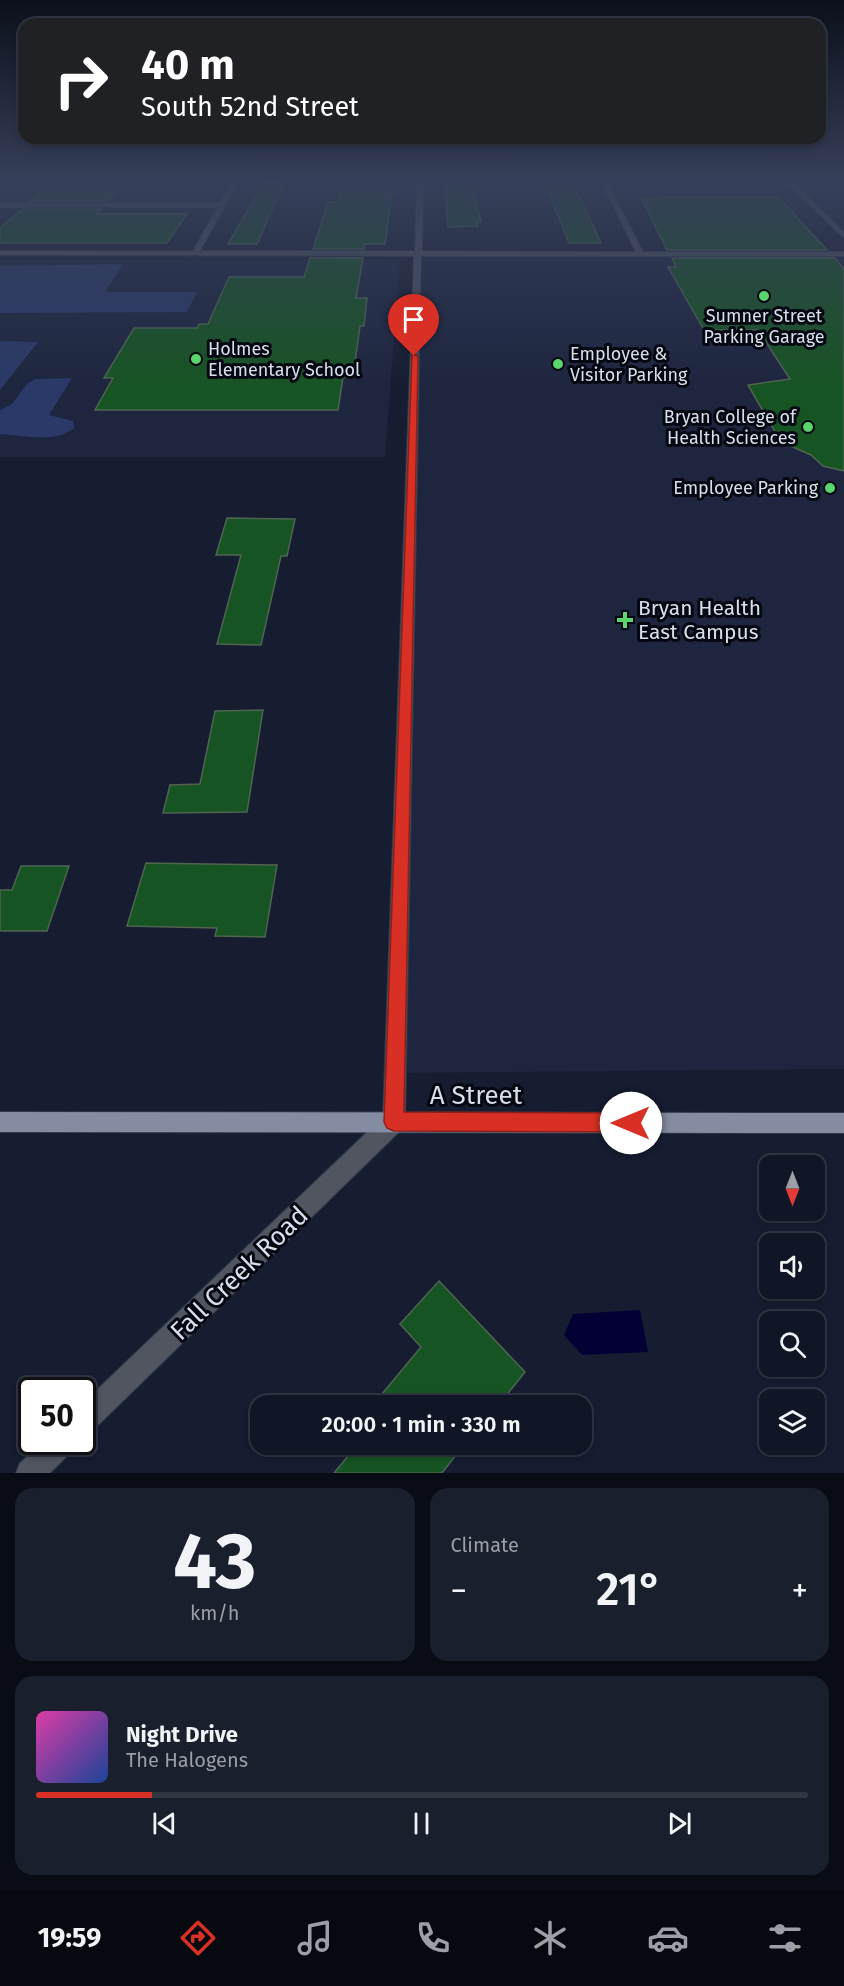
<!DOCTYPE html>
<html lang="en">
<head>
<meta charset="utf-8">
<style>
	:root { --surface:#101625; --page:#191f2d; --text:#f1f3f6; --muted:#9c9fa7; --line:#303542; --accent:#d93025 }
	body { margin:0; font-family:"Fira Sans",sans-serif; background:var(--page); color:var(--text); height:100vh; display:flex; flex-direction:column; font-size:22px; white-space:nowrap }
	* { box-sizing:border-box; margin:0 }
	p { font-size:20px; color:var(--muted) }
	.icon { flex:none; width:33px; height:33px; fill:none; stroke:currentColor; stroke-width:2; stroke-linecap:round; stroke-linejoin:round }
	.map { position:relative; height:1473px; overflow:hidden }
	.details { display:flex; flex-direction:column; gap:15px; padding:15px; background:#090c14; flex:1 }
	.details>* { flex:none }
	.top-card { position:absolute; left:18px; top:18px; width:808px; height:126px; border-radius:18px; box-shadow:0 3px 9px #0003,0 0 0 2px var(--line); background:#202124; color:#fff; overflow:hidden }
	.needle { width:39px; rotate:180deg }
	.buttons { position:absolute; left:759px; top:1155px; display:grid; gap:12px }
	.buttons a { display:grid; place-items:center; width:66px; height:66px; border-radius:12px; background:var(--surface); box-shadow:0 3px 9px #0003,0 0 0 2px var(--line); font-size:30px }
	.speed { position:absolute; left:18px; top:1377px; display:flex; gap:12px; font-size:30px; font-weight:700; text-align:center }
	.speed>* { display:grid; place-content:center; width:78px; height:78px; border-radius:50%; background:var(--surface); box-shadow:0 3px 9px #0003,0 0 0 2px var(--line); line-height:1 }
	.speed .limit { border:3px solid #111; border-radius:9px; background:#fff; color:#111 }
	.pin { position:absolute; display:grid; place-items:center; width:51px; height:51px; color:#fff; margin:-62px -26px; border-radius:50% 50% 50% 0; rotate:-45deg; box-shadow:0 0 6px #0007 }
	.pin .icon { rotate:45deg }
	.me { position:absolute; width:66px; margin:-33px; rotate:270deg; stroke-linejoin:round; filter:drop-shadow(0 0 4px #0008) }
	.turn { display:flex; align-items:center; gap:21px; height:126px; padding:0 24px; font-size:27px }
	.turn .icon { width:78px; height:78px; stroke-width:2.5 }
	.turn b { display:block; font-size:42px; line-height:51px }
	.big { font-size:45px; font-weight:600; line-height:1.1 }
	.details .widget { flex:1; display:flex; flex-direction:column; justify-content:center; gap:9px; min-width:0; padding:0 21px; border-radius:18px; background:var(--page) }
	.details .dial { align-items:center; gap:0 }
	.dial b { font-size:78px; line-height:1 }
	.song { display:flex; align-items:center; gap:18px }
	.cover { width:72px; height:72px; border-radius:9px; background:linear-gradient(135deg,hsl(320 70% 55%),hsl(220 70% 35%)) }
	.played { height:6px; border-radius:3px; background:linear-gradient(90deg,var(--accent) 15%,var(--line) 15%) }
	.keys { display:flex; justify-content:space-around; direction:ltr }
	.heat { display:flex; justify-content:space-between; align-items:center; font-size:33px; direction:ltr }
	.details .tiles { flex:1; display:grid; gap:15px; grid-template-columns:1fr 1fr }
	.widget:last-child { grid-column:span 2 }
	.trip { position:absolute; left:250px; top:1395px; width:342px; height:60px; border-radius:18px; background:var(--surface); box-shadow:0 3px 9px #0003,0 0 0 2px var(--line); font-weight:600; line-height:60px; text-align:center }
	.dock { display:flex; height:96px; justify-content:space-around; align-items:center; background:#06090f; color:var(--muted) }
	.dock .icon { width:42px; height:42px }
	.dock .active { color:var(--accent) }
	.dock b { font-size:27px; color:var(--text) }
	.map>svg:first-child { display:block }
	.built { fill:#1d253f }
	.green { fill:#2a3967 }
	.water { fill:#030035 }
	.building { fill:#175423; stroke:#4f6451; stroke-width:1.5 }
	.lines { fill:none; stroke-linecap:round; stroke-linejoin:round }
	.minor-casing { stroke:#31384b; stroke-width:2 }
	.major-casing { stroke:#31384b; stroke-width:2 }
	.minor { fill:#515560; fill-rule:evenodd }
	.major { fill:#848ca2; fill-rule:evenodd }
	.route { fill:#d93025; stroke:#8d1f18; stroke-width:1.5 }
	.poi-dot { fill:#5ad56e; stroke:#050810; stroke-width:2 }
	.labels { text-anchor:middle; stroke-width:6; stroke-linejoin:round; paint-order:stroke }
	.far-poi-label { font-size:18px; fill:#d8deec; stroke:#050810; text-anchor:start }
	.poi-label { font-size:21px; fill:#d8deec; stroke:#050810; text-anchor:start }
	.near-street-label { font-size:26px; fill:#d8deec; stroke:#050810 }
</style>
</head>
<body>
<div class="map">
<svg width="844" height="1473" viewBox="0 0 844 1473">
	<rect width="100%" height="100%" fill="#161d31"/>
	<!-- built -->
	<g class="built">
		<path d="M417,253l427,1v815l-449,4z"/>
		<path d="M0,260h400l-15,197h-385z"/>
	</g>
	<!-- green -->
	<g class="green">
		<path d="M123,264l-18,28h92l-10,20 -187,1v-47z"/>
		<path d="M0,341l38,1 -38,48z"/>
		<path d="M72,378l-23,37 24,6 1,7c-19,16 -51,7 -74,6v-24l12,-6 15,-20 8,-5z"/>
	</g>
	<!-- water -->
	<path class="water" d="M640,1310l8,42 -66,3 -18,-20 9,-21z"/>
	<!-- building -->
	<g class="building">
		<path d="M265,180h20l-28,64h-29z"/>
		<path d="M444,183h24v5l5,1 8,33h-4l1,4 -30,1z"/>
		<path d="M546,186l29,1 26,56h-32z"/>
		<path d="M42,191h63l11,1 -8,9h-77z"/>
		<path d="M341,192h51l-7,52h-20l-1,5h-51l15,-47h10z"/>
		<path d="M778,197l49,53h-160l-26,-52z"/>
		<path d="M22,209h79l-4,5h90l-20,29h-167v-15z"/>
		<path d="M310,258h53l-7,40h11l-3,28h-4l-7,51h-10l-5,33h-243l18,-32h-9l30,-50h63l2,-4h9l21,-47h75z"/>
		<path d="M672,258h163l9,11v202l-21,-5 -12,-11 -30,-13 -33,-57 42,-6 -32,-49h-54l-36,-63h8z"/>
		<path d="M227,518l68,1 -8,37h-6l-20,89 -44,-1 24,-89h-25z"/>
		<path d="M263,710l-16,102 -84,1 7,-28 30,-1 15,-73z"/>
		<path d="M146,863l131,2 -12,72 -50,-1 2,-8 -90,-2z"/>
		<path d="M21,866h48l-22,65h-47v-41h12z"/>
		<path d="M439,1281l86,91 -27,34h-126l49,-59 -21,-23z"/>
		<path d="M358,1444h104l1,2 -21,27h-108z"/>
	</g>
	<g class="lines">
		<!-- minor casing -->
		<g class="minor-casing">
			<g id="minor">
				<path d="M233,180h6l-39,71h215l2,-71h6l-1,71 214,1 -36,-72h6l37,72h201v4h-423l-16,866 -3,7 -311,303 -9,4v-32l301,-287 31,-861 -414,-1v-4h193l25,-44h-218v-4h220z"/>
				<path d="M784,180h6l54,52v6z"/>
				<path d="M44,1442h32l-4,9 -22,22h-34l4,-10z"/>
			</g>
		</g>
		<!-- major casing -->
		<g class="major-casing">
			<path id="major" d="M0,1112l844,1v20l-844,-1z"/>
		</g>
		<!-- minor -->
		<use href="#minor" class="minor"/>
		<!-- major -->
		<use href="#major" class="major"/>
	</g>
	<!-- sky -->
	<linearGradient id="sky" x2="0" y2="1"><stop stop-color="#0c101b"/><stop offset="0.47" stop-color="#36405a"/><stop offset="1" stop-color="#36405a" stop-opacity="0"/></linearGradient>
	<rect width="844" height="386" fill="url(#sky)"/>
	<!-- route -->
	<path class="route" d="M412,354l6,2 -14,756 227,1 7,3 2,7 -2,6 -7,3 -237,-1 -7,-3 -3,-6z"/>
	<!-- markers -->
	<g class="poi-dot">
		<circle cx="764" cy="296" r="6"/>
		<circle cx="196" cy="359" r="6"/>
		<circle cx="558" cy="364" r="6"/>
		<circle cx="808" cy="427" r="6"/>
		<circle cx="830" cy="488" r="6"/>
		<path d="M622 611h6v6h6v6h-6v6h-6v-6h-6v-6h6z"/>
	</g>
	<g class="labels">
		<!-- far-poi labels -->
		<g class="far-poi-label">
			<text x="764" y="322" text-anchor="middle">Sumner Street<tspan x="764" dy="21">Parking Garage</tspan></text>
			<text x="208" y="355">Holmes<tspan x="208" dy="21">Elementary School</tspan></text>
			<text x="570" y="360">Employee &amp;<tspan x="570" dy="21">Visitor Parking</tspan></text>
			<text x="796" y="423" text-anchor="end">Bryan College of<tspan x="796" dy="21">Health Sciences</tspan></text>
			<text x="818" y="494" text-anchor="end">Employee Parking</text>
		</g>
		<!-- poi labels -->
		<g class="poi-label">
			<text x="638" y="615">Bryan Health<tspan x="638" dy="24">East Campus</tspan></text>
		</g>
		<!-- near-street labels -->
		<g class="near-street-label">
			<text x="476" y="1104">A Street</text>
			<text transform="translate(239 1273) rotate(-44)" y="9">Fall Creek Road</text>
		</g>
	</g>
</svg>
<div class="buttons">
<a><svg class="needle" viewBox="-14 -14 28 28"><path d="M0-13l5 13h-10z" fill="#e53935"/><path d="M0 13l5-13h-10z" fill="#9c9fa7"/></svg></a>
<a><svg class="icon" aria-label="sound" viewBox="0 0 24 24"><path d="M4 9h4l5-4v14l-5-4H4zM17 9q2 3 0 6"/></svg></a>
<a><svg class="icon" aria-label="search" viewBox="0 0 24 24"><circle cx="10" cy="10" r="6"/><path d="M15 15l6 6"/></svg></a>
<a><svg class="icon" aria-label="layers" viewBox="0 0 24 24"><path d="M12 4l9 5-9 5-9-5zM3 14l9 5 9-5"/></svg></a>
</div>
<div class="speed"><div class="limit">50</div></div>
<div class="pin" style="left:414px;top:356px;background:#d93025"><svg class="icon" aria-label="arrive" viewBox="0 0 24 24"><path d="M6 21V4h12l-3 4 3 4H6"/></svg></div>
<svg class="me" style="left:631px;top:1123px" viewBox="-20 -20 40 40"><circle r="19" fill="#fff"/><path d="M0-13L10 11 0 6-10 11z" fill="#d93025"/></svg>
<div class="trip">20:00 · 1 min · 330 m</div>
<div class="top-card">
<div class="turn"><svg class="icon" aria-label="right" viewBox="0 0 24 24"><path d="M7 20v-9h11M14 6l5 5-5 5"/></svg><div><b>40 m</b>South 52nd Street</div></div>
</div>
</div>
<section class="details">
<div class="tiles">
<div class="widget dial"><b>43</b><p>km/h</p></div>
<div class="widget"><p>Climate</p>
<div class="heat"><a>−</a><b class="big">21°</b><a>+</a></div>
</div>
<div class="widget">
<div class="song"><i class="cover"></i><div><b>Night Drive</b><p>The Halogens</p></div></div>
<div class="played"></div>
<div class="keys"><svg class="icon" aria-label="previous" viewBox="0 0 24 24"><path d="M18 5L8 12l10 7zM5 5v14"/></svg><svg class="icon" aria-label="pause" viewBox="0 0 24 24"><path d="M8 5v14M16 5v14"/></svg><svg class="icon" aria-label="next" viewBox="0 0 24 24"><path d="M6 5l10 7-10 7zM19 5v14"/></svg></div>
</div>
</div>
</section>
<nav class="dock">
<b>19:59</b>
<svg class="icon active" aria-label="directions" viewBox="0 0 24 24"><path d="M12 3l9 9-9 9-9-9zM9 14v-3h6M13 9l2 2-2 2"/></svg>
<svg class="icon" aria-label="music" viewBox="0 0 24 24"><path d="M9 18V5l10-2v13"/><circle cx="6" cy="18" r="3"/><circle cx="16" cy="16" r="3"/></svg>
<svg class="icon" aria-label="phone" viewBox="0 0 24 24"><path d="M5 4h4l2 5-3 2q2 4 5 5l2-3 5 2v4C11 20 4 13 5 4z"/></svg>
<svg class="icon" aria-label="climate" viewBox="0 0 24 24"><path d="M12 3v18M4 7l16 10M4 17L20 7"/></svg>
<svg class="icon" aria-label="car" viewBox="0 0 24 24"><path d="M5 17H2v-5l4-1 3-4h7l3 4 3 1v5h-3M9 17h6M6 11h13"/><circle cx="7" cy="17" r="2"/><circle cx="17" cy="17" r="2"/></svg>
<svg class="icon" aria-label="filters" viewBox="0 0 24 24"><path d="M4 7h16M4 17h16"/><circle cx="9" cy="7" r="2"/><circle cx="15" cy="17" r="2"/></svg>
</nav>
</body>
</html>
